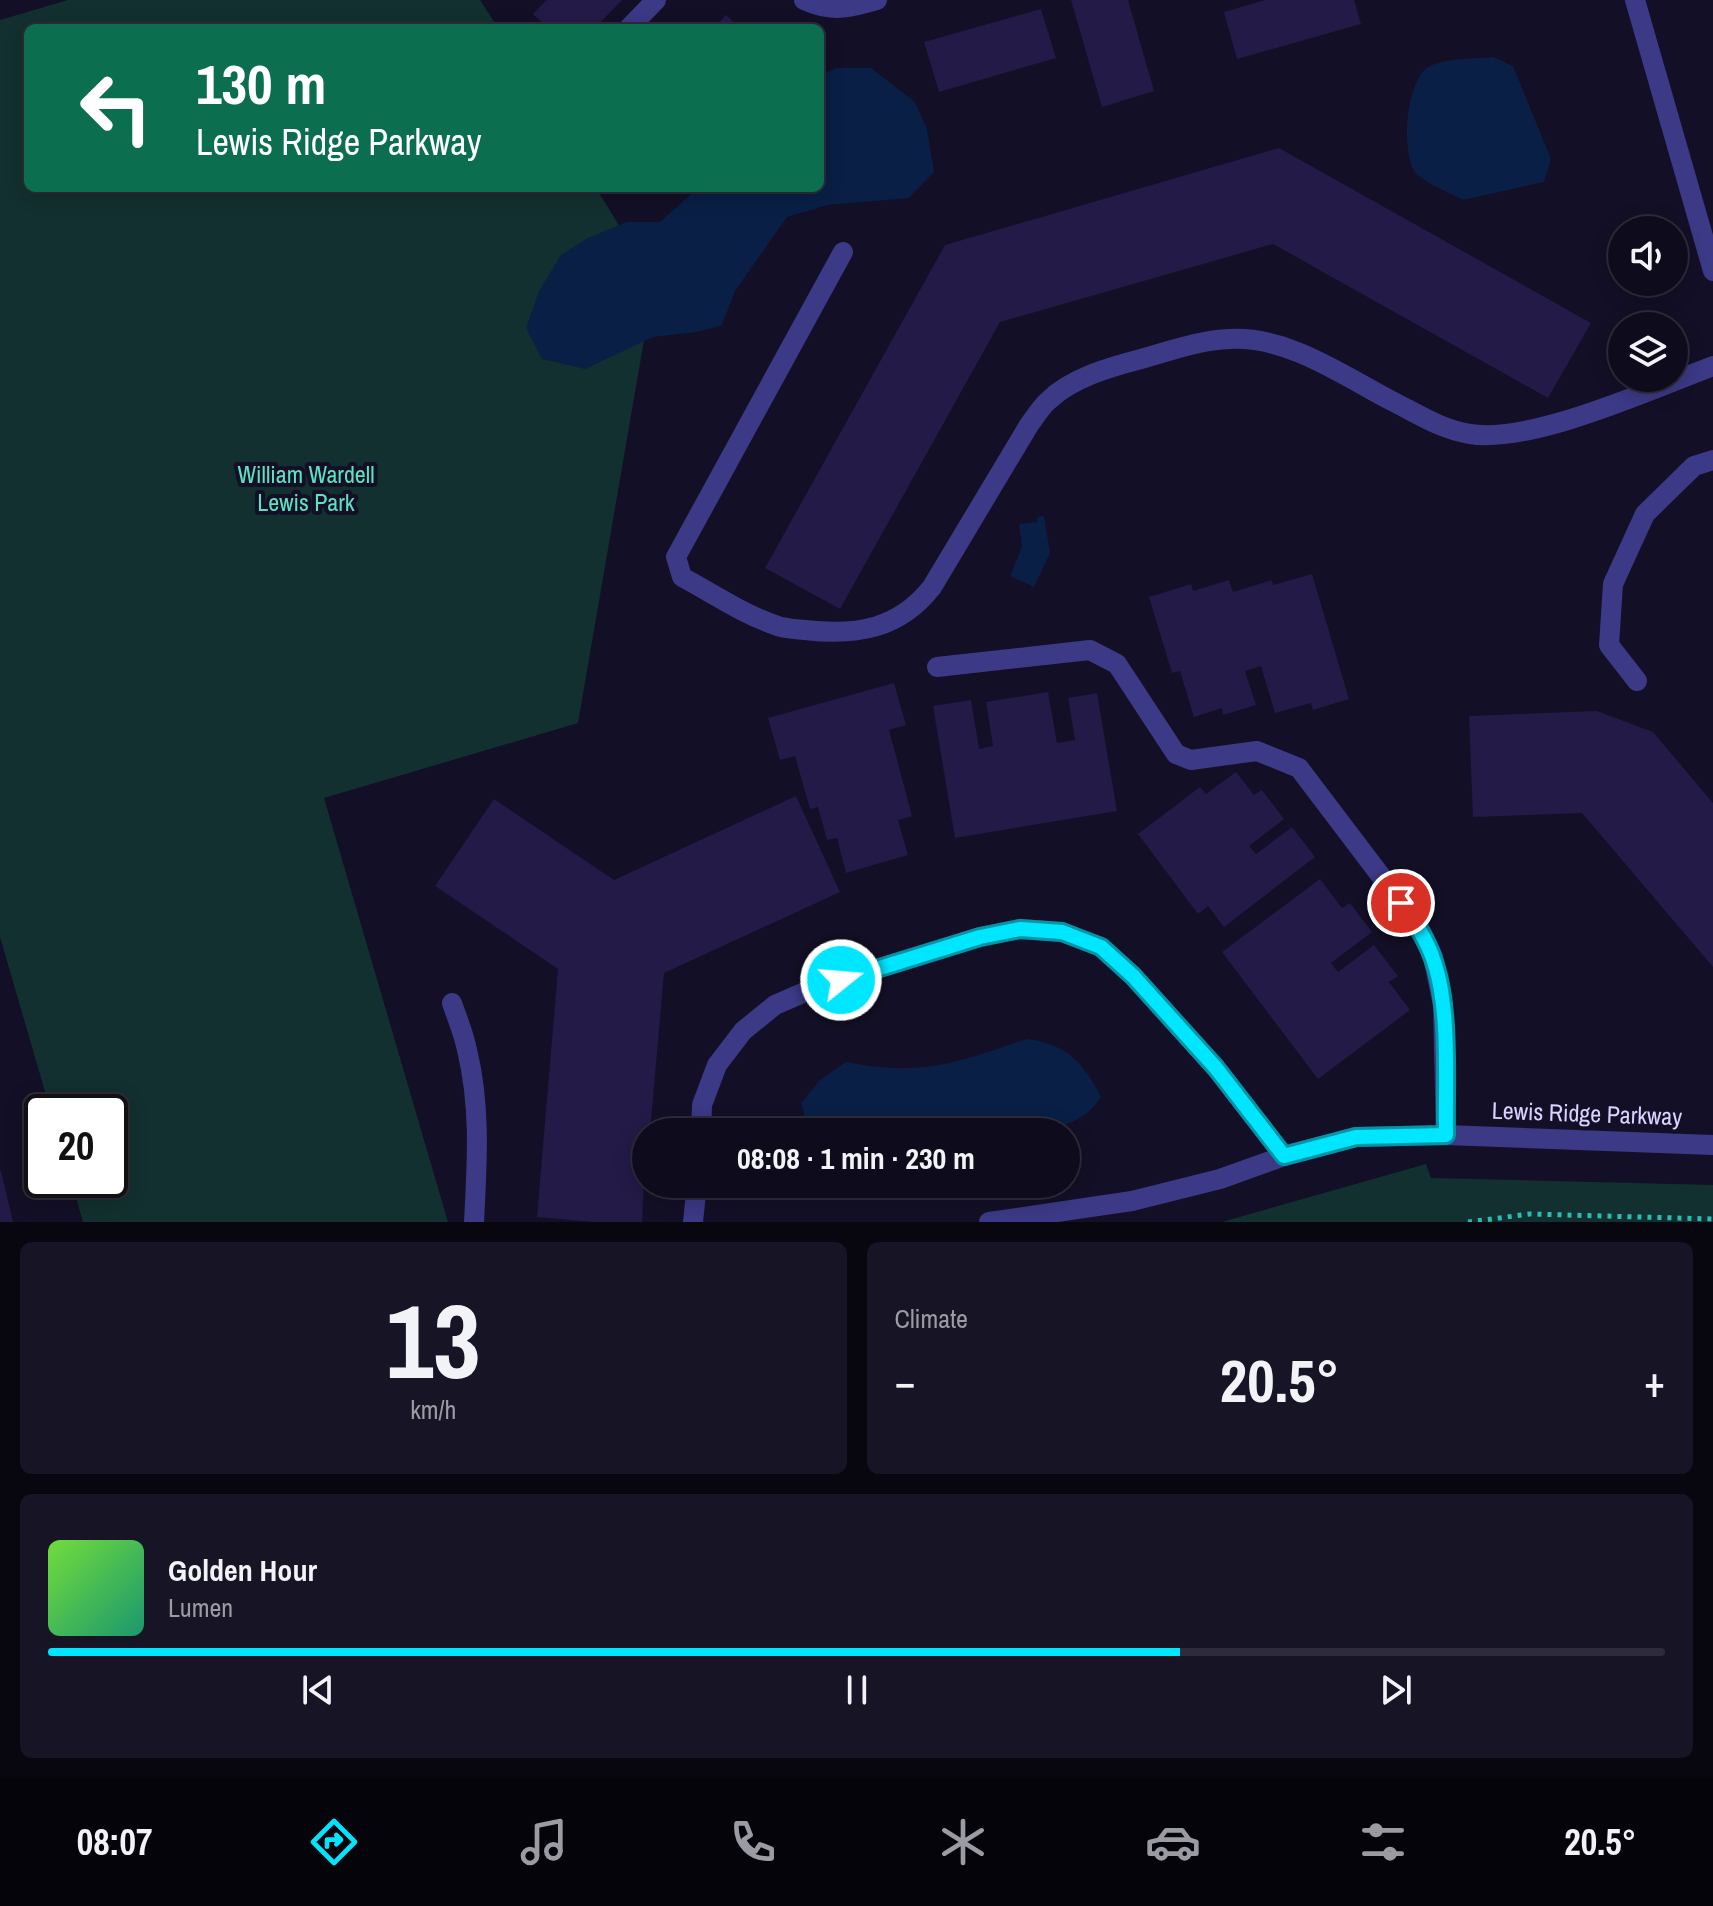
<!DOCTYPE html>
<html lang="en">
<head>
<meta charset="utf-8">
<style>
	:root { --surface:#0e0b1c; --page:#171425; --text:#f1f3f6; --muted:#9b9ba3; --line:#2e2b3b; --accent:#00e6ff }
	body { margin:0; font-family:"Archivo Narrow",sans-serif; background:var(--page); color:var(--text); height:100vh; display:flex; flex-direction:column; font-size:30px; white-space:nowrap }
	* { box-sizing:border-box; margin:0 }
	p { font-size:26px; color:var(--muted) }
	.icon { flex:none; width:44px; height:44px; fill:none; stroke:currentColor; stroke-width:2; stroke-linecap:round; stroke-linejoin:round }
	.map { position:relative; height:1222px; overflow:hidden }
	.side { display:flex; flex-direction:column; gap:20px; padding:20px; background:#08060f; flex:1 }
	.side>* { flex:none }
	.guide { position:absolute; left:24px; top:24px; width:800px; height:168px; border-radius:12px; box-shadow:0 4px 20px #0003,0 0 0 2px var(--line); background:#0b6e4f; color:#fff; overflow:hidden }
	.fabs { position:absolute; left:1608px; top:216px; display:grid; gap:16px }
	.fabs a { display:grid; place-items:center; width:80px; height:80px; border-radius:50%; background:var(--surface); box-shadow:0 4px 20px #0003,0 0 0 2px var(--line); font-size:40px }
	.speed { position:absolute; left:24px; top:1094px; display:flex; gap:16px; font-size:40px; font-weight:700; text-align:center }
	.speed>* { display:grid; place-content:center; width:104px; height:104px; border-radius:50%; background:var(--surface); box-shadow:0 4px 20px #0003,0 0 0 2px var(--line); line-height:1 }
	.speed .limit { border:4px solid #111; border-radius:12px; background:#fff; color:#111 }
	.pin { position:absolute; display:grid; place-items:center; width:68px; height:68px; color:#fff; margin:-34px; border:4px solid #fff; border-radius:50%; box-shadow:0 2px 8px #0007 }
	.me { position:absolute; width:88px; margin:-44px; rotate:73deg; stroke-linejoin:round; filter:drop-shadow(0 0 6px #0008) }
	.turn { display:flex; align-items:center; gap:28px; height:168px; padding:0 40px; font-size:36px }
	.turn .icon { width:104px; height:104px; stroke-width:2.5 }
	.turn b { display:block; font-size:56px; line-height:68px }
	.big { font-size:60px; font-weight:700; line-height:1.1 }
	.side .card { flex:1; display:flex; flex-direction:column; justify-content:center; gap:12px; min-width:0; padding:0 28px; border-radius:12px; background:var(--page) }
	.side .dial { align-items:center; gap:0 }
	.dial b { font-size:104px; line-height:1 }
	.song { display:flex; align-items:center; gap:24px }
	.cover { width:96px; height:96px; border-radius:12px; background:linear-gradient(135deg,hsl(100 70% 55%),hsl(160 70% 35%)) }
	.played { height:8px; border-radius:4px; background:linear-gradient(90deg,var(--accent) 70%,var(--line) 70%) }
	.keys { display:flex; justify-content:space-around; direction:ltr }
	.heat { display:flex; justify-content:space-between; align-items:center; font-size:44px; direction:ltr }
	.side .tiles { flex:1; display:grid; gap:20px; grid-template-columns:1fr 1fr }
	.card:last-child { grid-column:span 2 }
	.trip { position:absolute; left:632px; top:1118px; width:448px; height:80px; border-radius:40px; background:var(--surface); box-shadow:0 4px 20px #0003,0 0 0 2px var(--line); font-weight:700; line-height:80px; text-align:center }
	.tab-bar { display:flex; height:128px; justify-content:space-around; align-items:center; background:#06040b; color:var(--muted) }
	.tab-bar .icon { width:56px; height:56px }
	.tab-bar .selected { color:var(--accent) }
	.tab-bar b { font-size:36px; color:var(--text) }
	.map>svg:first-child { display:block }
	.green { fill:#12302f }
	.water { fill:#091f45 }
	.building { fill:#231a47 }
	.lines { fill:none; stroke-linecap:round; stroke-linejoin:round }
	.path { stroke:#2dbab1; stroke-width:5; stroke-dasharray:4 6; stroke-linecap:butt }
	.minor { stroke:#3c3986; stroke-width:20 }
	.route-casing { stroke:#0096a6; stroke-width:20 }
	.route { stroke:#00e6ff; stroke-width:14 }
	.labels { text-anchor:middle; stroke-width:8; stroke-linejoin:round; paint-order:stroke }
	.park-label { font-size:24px; fill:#5de2c0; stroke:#130f26 }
	.street-label { font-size:24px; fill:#d9d4ff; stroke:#130f26 }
</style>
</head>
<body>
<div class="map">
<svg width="1713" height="1222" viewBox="0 0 1713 1222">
	<rect width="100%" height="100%" fill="#130f26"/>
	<!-- green -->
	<g class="green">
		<path d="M68,0h412l18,28h-470v160h568l58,94 -76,441 -254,75 124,424h-365l-12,-42h39v-68h-59l-51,-175v-917z"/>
		<path d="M1426,1164l5,14 282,7v37h-491z"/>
	</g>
	<!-- water -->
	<g class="water">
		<path d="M1493,57l20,9 38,93 -7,23 -81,18c-14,-8 -38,-16 -48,-28 -15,-21 -9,-97 17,-107 17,-7 42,-6 61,-8z"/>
		<path d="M836,68h35l44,34 12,27 7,43 -25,26 -81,7 -41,12 -52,74 -13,34 -25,7 -44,5 -68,32 -43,-10 -16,-31 13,-37 22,-36 27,-17 39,-16h33l38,-34h122v-112z"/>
		<path d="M1044,516l6,37 -16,34 -24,-11 12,-29 -3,-23 18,-2v-5z"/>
		<path d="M1027,1039c40,5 57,24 74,58 -14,23 -36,29 -61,35h-231l-8,-29 19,-23 26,-18c75,15 111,1 181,-23z"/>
	</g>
	<!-- building -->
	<g class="building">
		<path d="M547,0h75l-27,28h-47l-15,-14z"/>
		<path d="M1071,0h57l26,91 -52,16z"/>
		<path d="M1265,0h89l7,24 -124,35 -13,-47z"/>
		<path d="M1041,9l15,49 -117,34 -15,-50z"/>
		<path d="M726,15l14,13h-26z"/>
		<path d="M1279,148l312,175 -43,75 -275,-154 -273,78 -160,287 -75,-41 180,-323z"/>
		<path d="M1312,574l37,125 -36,11 -2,-7 -36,10 -14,-47 -16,5 11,34 -33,10 -1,-7 -28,9 -14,-46 -8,2 -23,-76 42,-13 2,7 36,-11 4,12 39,-12 1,5z"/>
		<path d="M894,683l12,42 -17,5 23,86 -14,4 10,35 -62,18 -9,-35 -10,2 -9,-33 -8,2 -15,-53 -15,4 -12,-42z"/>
		<path d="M1048,692l9,51 18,-3 -7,-42 29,-5 20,118 -162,27 -22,-132 38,-6 8,49 14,-3 -7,-44z"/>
		<path d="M1597,711l56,21 60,71v164l-131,-154 -109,4 -4,-101z"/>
		<path d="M1236,772l18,23 8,-5 22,29 -35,27 7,8 36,-27 23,30 -91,70 -16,-21 -10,8 -60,-80 62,-47 6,7z"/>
		<path d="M796,796l44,96 -176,81 -14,159h-4l-4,90h-49l-56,-5 21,-248 -123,-83 59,-87 120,81z"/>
		<path d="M1320,879l22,29 8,-5 22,29 -41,31 7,9 36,-27 24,31 -9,6 21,28 -92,69 -96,-127z"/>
		<path d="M0,1171h1l12,51h-13z"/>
	</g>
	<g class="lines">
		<!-- path -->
		<path class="path" d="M1468,1222l62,-8 183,5"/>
		<!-- minor -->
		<g class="minor">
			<path d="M804,0c28,13 45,8 73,0"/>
			<path d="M1635,0l78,271"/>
			<path d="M629,28l27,-28"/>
			<path d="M843,252l-167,305 6,20c30,16 61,37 93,48 9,4 21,4 30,5 52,6 94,-1 127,-43l97,-162c6,-8 12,-18 19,-24 23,-23 62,-34 93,-42 29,-8 58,-19 89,-20 58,-3 112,36 162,62 24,12 50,29 78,33 61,10 182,-45 243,-68"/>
			<path d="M937,667l153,-17 27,14 59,90 15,6 66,-9 42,17 119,157 15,32 10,48 3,130"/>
			<path d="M1637,681l-28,-36 4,-61 32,-70 49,-48 19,-6"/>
			<path d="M452,1003c5,15 12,31 15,47 14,57 10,114 7,172"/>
			<path d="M701,1132l1,-27 15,-40 26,-34 32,-26 39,-17 166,-51 40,-8 42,3 39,15 32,29 83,92 68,88"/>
			<path d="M693,1222l4,-38"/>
			<path d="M989,1222l143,-21 88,-22 64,-23 72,-19 90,-2 267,10"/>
		</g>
	</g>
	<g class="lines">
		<!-- route casing -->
		<g class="route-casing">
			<path id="route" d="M841,980l139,-43 40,-8 42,3 39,15 32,29 83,92 68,88 72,-19 90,-2c-1,-54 5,-130 -14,-179 -7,-20 -19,-37 -31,-53"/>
		</g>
		<!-- route -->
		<use href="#route" class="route"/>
	</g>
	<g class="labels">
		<!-- park labels -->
		<g class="park-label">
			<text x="306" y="483">William Wardell<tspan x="306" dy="28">Lewis Park</tspan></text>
		</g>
		<!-- street labels -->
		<g class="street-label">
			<text transform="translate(1587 1114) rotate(2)" y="8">Lewis Ridge Parkway</text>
		</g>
	</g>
</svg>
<div class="fabs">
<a><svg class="icon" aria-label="sound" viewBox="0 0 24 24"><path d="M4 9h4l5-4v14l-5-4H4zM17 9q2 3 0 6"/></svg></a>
<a><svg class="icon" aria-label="layers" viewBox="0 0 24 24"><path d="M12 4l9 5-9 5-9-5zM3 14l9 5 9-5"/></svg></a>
</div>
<div class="speed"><div class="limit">20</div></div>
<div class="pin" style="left:1401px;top:903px;background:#d93025"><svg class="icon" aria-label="arrive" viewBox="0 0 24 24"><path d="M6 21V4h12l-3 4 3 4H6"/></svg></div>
<svg class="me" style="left:841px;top:980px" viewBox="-20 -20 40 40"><circle r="17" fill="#00e6ff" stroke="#fff" stroke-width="3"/><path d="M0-11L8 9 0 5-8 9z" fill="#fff"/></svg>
<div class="trip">08:08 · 1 min · 230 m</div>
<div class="guide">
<div class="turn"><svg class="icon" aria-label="left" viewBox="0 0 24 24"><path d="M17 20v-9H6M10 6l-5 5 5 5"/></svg><div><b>130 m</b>Lewis Ridge Parkway</div></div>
</div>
</div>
<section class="side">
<div class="tiles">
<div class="card dial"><b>13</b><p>km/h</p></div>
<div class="card"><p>Climate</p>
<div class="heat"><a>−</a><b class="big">20.5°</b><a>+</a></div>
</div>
<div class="card">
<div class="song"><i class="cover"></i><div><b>Golden Hour</b><p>Lumen</p></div></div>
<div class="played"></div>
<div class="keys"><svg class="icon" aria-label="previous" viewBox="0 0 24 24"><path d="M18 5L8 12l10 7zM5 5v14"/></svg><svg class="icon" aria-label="pause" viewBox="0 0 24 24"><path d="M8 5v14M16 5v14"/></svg><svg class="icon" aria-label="next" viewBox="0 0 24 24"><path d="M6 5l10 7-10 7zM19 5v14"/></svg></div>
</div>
</div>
</section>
<nav class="tab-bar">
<b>08:07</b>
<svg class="icon selected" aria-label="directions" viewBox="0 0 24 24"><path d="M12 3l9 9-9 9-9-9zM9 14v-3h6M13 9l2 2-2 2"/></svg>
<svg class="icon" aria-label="music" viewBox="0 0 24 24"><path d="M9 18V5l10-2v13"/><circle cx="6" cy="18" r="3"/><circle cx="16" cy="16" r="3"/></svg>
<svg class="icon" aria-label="phone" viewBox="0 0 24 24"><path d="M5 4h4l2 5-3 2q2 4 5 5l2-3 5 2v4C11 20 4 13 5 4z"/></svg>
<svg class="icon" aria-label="climate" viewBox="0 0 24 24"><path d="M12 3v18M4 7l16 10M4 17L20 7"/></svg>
<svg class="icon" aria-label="car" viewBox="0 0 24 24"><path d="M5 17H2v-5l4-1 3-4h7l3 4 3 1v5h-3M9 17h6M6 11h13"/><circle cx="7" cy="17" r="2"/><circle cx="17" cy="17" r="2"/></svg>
<svg class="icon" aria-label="filters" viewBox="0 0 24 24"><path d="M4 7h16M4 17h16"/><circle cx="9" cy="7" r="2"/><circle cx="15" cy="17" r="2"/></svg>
<b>20.5°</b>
</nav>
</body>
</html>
